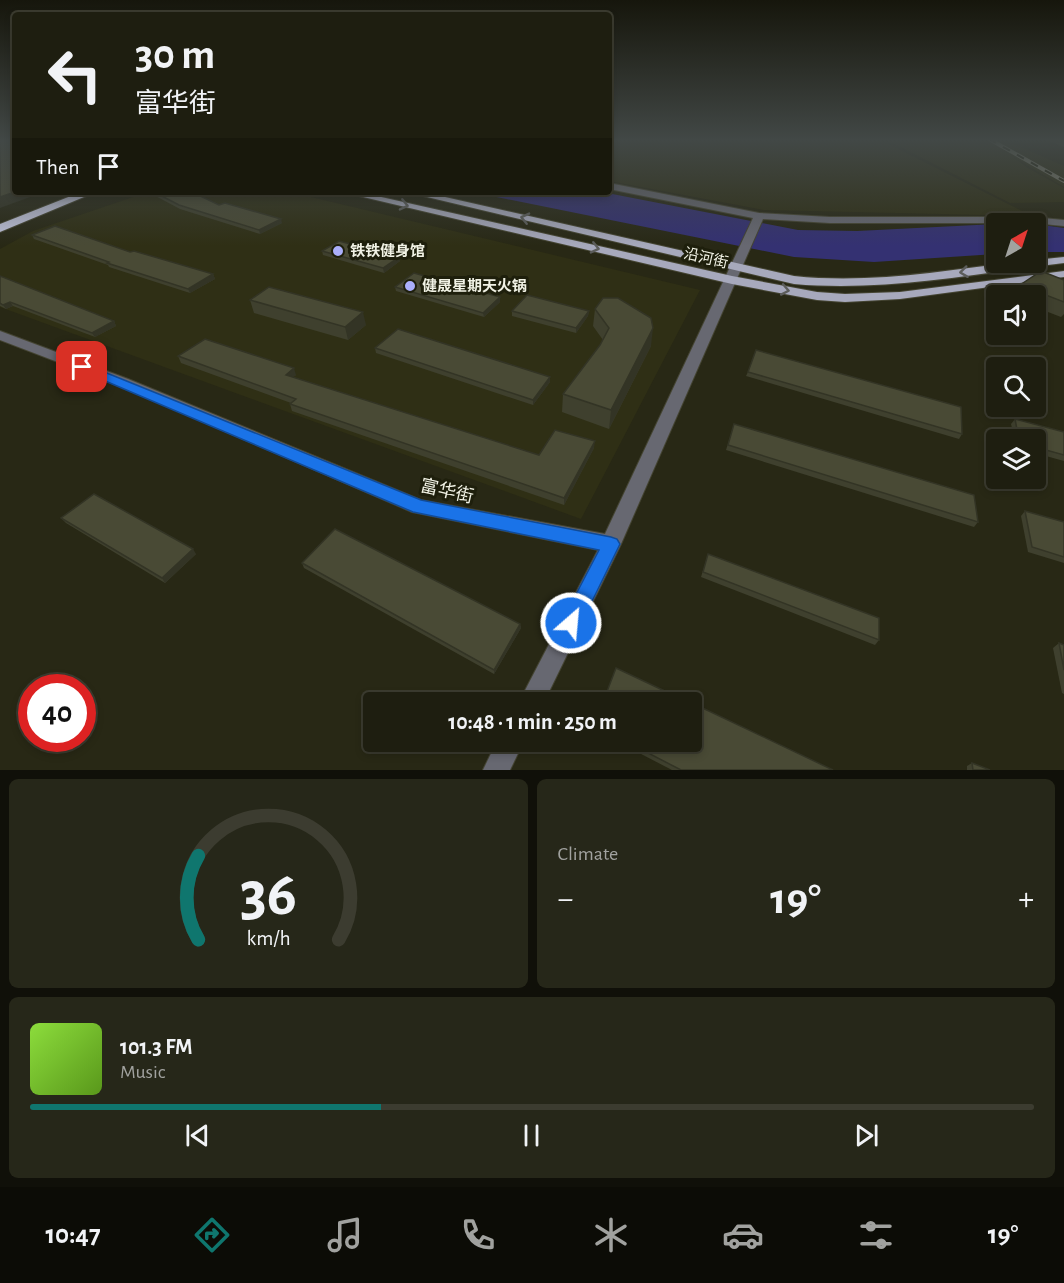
<!DOCTYPE html>
<html lang="en">
<head>
<meta charset="utf-8">
<style>
	:root { --surface:#1e1e10; --page:#262719; --text:#f1f3f6; --muted:#a1a29f; --line:#3c3c30; --accent:#0f766e }
	body { margin:0; font-family:"Alegreya Sans","Noto Sans SC",sans-serif; background:var(--page); color:var(--text); height:100vh; display:flex; flex-direction:column; font-size:22px; white-space:nowrap }
	* { box-sizing:border-box; margin:0 }
	p { font-size:20px; color:var(--muted) }
	.icon { flex:none; width:33px; height:33px; fill:none; stroke:currentColor; stroke-width:2; stroke-linecap:round; stroke-linejoin:round }
	.map { position:relative; height:770px; overflow:hidden }
	.drawer { display:flex; flex-direction:column; gap:9px; padding:9px; background:#101009; flex:1 }
	.drawer>* { flex:none }
	.guide { position:absolute; left:12px; top:12px; width:600px; height:183px; border-radius:6px; box-shadow:0 3px 9px #0003,0 0 0 2px var(--line); background:#1e1e10; color:var(--text); overflow:hidden }
	.needle { width:39px; rotate:39deg }
	.controls { position:absolute; left:986px; top:213px; display:grid; gap:12px }
	.controls a { display:grid; place-items:center; width:60px; height:60px; border-radius:6px; background:var(--surface); box-shadow:0 3px 9px #0003,0 0 0 2px var(--line); font-size:30px }
	.speed { position:absolute; left:18px; top:674px; display:flex; gap:12px; font-size:30px; font-weight:700; text-align:center }
	.speed>* { display:grid; place-content:center; width:78px; height:78px; border-radius:50%; background:var(--surface); box-shadow:0 3px 9px #0003,0 0 0 2px var(--line); line-height:1 }
	.speed .limit { border:9px solid #d22; background:#fff; color:#111 }
	.pin { position:absolute; display:grid; place-items:center; width:51px; height:51px; color:#fff; margin:-26px; border-radius:12px; box-shadow:0 3px 9px #0006 }
	.me { position:absolute; width:66px; margin:-33px; rotate:27deg; stroke-linejoin:round; filter:drop-shadow(0 0 4px #0008) }
	.turn { display:flex; align-items:center; gap:21px; height:126px; padding:0 24px; font-size:27px }
	.turn .icon { width:78px; height:78px; stroke-width:2.5 }
	.turn b { display:block; font-size:42px; line-height:51px }
	.then { display:flex; align-items:center; height:57px; padding:0 24px; background:#0003; gap:12px; font-size:22px }
	.big { font-size:45px; font-weight:700; line-height:1.1 }
	.drawer .card { flex:1; display:flex; flex-direction:column; justify-content:center; gap:9px; min-width:0; padding:0 21px; border-radius:9px; background:var(--page) }
	.drawer .dial { align-items:center; gap:0 }
	.dial svg { height:156px; overflow:visible; fill:none; stroke:var(--line); stroke-width:7; stroke-linecap:round; text-anchor:middle }
	.dial text { fill:var(--text); stroke:none }
	.song { display:flex; align-items:center; gap:18px }
	.cover { width:72px; height:72px; border-radius:9px; background:linear-gradient(135deg,hsl(90 70% 55%),hsl(90 70% 35%)) }
	.played { height:6px; border-radius:3px; background:linear-gradient(90deg,var(--accent) 35%,var(--line) 35%) }
	.keys { display:flex; justify-content:space-around; direction:ltr }
	.heat { display:flex; justify-content:space-between; align-items:center; font-size:33px; direction:ltr }
	.drawer .tiles { flex:1; display:grid; gap:9px; grid-template-columns:1fr 1fr }
	.card:last-child { grid-column:span 2 }
	.trip { position:absolute; left:363px; top:692px; width:339px; height:60px; border-radius:6px; background:var(--surface); box-shadow:0 3px 9px #0003,0 0 0 2px var(--line); font-weight:700; line-height:60px; text-align:center }
	.tab-bar { display:flex; height:96px; justify-content:space-around; align-items:center; background:#0c0c06; color:var(--muted) }
	.tab-bar .icon { width:42px; height:42px }
	.tab-bar .active { color:var(--accent) }
	.tab-bar b { font-size:27px; color:var(--text) }
	.map>svg:first-child { display:block }
	.built { fill:#2f2f15 }
	.water { fill:#343172 }
	.lines { fill:none; stroke-linecap:round; stroke-linejoin:round }
	.minor-casing { stroke:#444432; stroke-width:2 }
	.major-casing { stroke:#444432; stroke-width:2 }
	.highway-casing { stroke:#444432; stroke-width:2 }
	.minor { fill:#676871; fill-rule:evenodd }
	.major { fill:#a7a9bc; fill-rule:evenodd }
	.highway { fill:#c0c3da; fill-rule:evenodd }
	.rail-casing { stroke:#868777; stroke-width:4 }
	.rail { stroke:#1e1f0c; stroke-width:2; stroke-dasharray:8; stroke-linecap:butt }
	.wall { fill:#3f402e }
	.shaded-wall { fill:#333425 }
	.building { fill:#494a35; stroke:#333425; stroke-width:1.5 }
	.oneway { stroke:#5c5d5b }
	.route { fill:#1a73e8; stroke:#114b97; stroke-width:1.5 }
	.poi-dot { fill:#abaffb; stroke:#1e1f0c; stroke-width:2 }
	.labels { text-anchor:middle; stroke-width:6; stroke-linejoin:round; paint-order:stroke }
	.far-poi-label { font-size:15px; font-weight:bold; fill:#f1f2e5; stroke:#1e1f0c; text-anchor:start }
	.far-street-label { font-size:15px; fill:#f1f2e5; stroke:#1e1f0c }
	.street-label { font-size:18px; fill:#f1f2e5; stroke:#1e1f0c }
</style>
</head>
<body>
<div class="map">
<svg width="1064" height="770" viewBox="0 0 1064 770">
	<rect width="100%" height="100%" fill="#282815"/>
	<!-- built -->
	<g class="built">
		<path d="M609,139h269l154,77 -268,-6 -155,-29z"/>
		<path d="M885,139h118l61,27v21l-52,-31 16,12 36,20v14l-54,1z"/>
		<path d="M148,192h142l410,98 -119,229 -581,-212v-58l33,-18z"/>
	</g>
	<!-- water -->
	<g class="water">
		<path d="M472,192h130l196,38 59,1 139,-7v30l-122,8 -80,-5z"/>
		<path d="M1035,224l29,4v24h-29z"/>
	</g>
	<g class="lines">
		<!-- minor casing -->
		<g class="minor-casing">
			<g id="minor">
				<path d="M609,183l150,30 71,4h202l32,3v6l-32,-3h-202l-67,-4 -142,325 -77,158h-25l79,-152 -186,-38 -294,-127 -118,-45v-9l128,48 293,121 184,34 148,-316 -144,-29z"/>
				<path d="M497,741h27l-14,29h-27z"/>
			</g>
		</g>
		<!-- major casing -->
		<g class="major-casing">
			<g id="major">
				<path d="M342,192h17l373,84 85,16 28,2 55,-2 164,-21v6l-164,22 -55,3 -28,-2 -85,-16z"/>
				<path d="M406,192h17l371,84c75,8 148,-5 222,-14h19v-2l29,-3v6c-89,11 -180,29 -270,21z"/>
			</g>
		</g>
		<!-- highway casing -->
		<g class="highway-casing">
			<path id="highway" d="M81,192h15l-96,40v-8z"/>
		</g>
		<!-- minor -->
		<use href="#minor" class="minor"/>
		<!-- major -->
		<use href="#major" class="major"/>
		<!-- highway -->
		<use href="#highway" class="highway"/>
		<!-- rail casing -->
		<g class="rail-casing">
			<path id="rail" d="M989,139l75,42"/>
		</g>
		<!-- rail -->
		<use href="#rail" class="rail"/>
	</g>
	<!-- wall -->
	<g class="wall">
		<path d="M1044,139h20v8z"/>
		<path d="M148,192h44l27,13 63,18 -22,11 -80,-25z"/>
		<path d="M32,235l98,17 83,22 2,5 -25,14 -81,-26 -1,-2 -74,-26z"/>
		<path d="M322,251l78,10 -16,12 -61,-18z"/>
		<path d="M0,276l114,45 2,5 -21,11 -82,-31 -7,3 -6,-3z"/>
		<path d="M1064,280v34l-3,3 -26,-10v-11h-21l6,-11z"/>
		<path d="M395,287l105,10v5l-16,15 -88,-26z"/>
		<path d="M250,300l116,25 -18,15 -94,-27z"/>
		<path d="M595,309l56,37 -42,83 -47,-17 1,-18 37,-49 3,-5 -10,-14z"/>
		<path d="M512,311h77l-1,5 -12,17 -64,-17z"/>
		<path d="M375,348l175,34 -17,23 -157,-52z"/>
		<path d="M178,356l118,19 -3,2 246,78 55,-7 -30,57 -272,-94 -2,-7 1,-1 -110,-40z"/>
		<path d="M748,372l214,62 -3,5 -213,-63z"/>
		<path d="M1015,419l49,13v29l-29,-8v-13h-20l-4,-16z"/>
		<path d="M734,424l244,98 -4,5 -248,-77z"/>
		<path d="M1025,511l39,11v41l-36,-11 -7,-36z"/>
		<path d="M61,518l135,36 -31,29 -99,-60z"/>
		<path d="M708,554l171,86 -4,5 -174,-68z"/>
		<path d="M302,563l218,61 1,4 -27,46 -190,-106z"/>
		<path d="M1059,643l5,2v49l-2,-1 -9,-45z"/>
		<path d="M616,741h76l141,29h-161z"/>
		<path d="M972,763l18,7h-23v-4z"/>
	</g>
	<!-- shaded-wall -->
	<g class="shaded-wall">
		<path d="M15,192h29l-44,16v-11z"/>
		<path d="M281,219l1,4 -22,11 -1,-4z"/>
		<path d="M399,257l1,4 -16,12 -1,-5z"/>
		<path d="M213,274l2,5 -25,14 -2,-4z"/>
		<path d="M500,297v5l-16,15 -1,-4z"/>
		<path d="M10,302l3,4 -7,3 -3,-4z"/>
		<path d="M589,311l-1,5 -12,17v-5z"/>
		<path d="M363,312l3,13 -18,15 -3,-13z"/>
		<path d="M114,321l2,5 -21,11 -3,-4z"/>
		<path d="M653,328l-2,18 -42,83 2,-19z"/>
		<path d="M294,368l2,7 -8,6 -2,-6z"/>
		<path d="M550,377v5l-17,23v-5z"/>
		<path d="M595,441l-1,7 -30,57v-7z"/>
		<path d="M193,549l3,5 -31,29 -3,-5z"/>
		<path d="M520,624l1,4 -27,46v-4z"/>
	</g>
	<!-- building -->
	<g class="building">
		<path d="M0,139h15v53l-15,5z"/>
		<path d="M154,192h38l27,13 6,-2 56,16 -22,11 -80,-25z"/>
		<path d="M55,226l75,26 4,-1 79,23 -25,15 -81,-26 2,-1 -77,-27z"/>
		<path d="M339,241l60,16 -16,11 -61,-17z"/>
		<path d="M1041,271l23,9v22l-44,-17z"/>
		<path d="M414,273l86,24 -17,16 -88,-26z"/>
		<path d="M0,276l114,45 -22,12 -82,-31 -7,3 -3,-2z"/>
		<path d="M269,287l94,25 -18,15 -95,-27z"/>
		<path d="M527,295l62,16 -13,17 -64,-17z"/>
		<path d="M603,298h15l33,20 2,10 -42,82 -48,-16 37,-49 9,-17 -14,-19z"/>
		<path d="M398,329l152,48 -17,23 -158,-52z"/>
		<path d="M205,339l89,29 -8,7 253,80 16,-25 40,11 -31,57 -274,-94 6,-5 -118,-43z"/>
		<path d="M756,350l205,57 1,27 -214,-62z"/>
		<path d="M1015,419l49,13v23l-29,-8v-7h-16z"/>
		<path d="M734,424l240,71 4,27 -250,-77z"/>
		<path d="M94,494l99,55 -31,29 -101,-60z"/>
		<path d="M1025,511l39,11v35l-32,-10z"/>
		<path d="M335,529l185,95 -26,46 -192,-107z"/>
		<path d="M708,554l171,64v22l-176,-68z"/>
		<path d="M1059,643l5,2v25z"/>
		<path d="M616,668l72,34h-85z"/>
		<path d="M692,703l141,67h-152l-56,-29h67z"/>
		<path d="M972,763l18,7h-17z"/>
	</g>
	<!-- one-way arrows -->
	<defs><path id="oneway-chevron" d="M-2-3.5L2.5 0L-2 3.5" fill="none" stroke-width="1.6" stroke-linecap="round" stroke-linejoin="round" transform="scale(1.5)"/></defs>
	<g class="oneway">
		<use href="#oneway-chevron" transform="translate(404 205) rotate(13)"/>
		<use href="#oneway-chevron" transform="translate(525 218) rotate(-167)"/>
		<use href="#oneway-chevron" transform="translate(595 248) rotate(13)"/>
		<use href="#oneway-chevron" transform="translate(964 272) rotate(173)"/>
		<use href="#oneway-chevron" transform="translate(785 290) rotate(11)"/>
	</g>
	<!-- sky -->
	<linearGradient id="sky" x2="0" y2="1"><stop stop-color="#16160c"/><stop offset="0.57" stop-color="#424846"/><stop offset="1" stop-color="#424846" stop-opacity="0"/></linearGradient>
	<rect width="1064" height="246" fill="url(#sky)"/>
	<!-- route -->
	<path class="route" d="M82,363l339,137 190,37 6,2 3,5 -42,86 -7,3 -7,-3 -3,-7 38,-73 -186,-38 -336,-143 -2,-2z"/>
	<!-- markers -->
	<g class="poi-dot">
		<circle cx="338" cy="251" r="6"/>
		<circle cx="410" cy="286" r="6"/>
	</g>
	<g class="labels">
		<!-- far-poi labels -->
		<g class="far-poi-label">
			<text x="350" y="256">铁铁健身馆</text>
			<text x="422" y="291">健晟星期天火锅</text>
		</g>
		<!-- far-street labels -->
		<g class="far-street-label">
			<text transform="translate(706 258) rotate(13)" y="5">沿河街</text>
		</g>
		<!-- street labels -->
		<g class="street-label">
			<text transform="translate(447 491) rotate(13)" y="6">富华街</text>
		</g>
	</g>
</svg>
<div class="controls">
<a><svg class="needle" viewBox="-14 -14 28 28"><path d="M0-13l5 13h-10z" fill="#e53935"/><path d="M0 13l5-13h-10z" fill="#a1a29f"/></svg></a>
<a><svg class="icon" aria-label="sound" viewBox="0 0 24 24"><path d="M4 9h4l5-4v14l-5-4H4zM17 9q2 3 0 6"/></svg></a>
<a><svg class="icon" aria-label="search" viewBox="0 0 24 24"><circle cx="10" cy="10" r="6"/><path d="M15 15l6 6"/></svg></a>
<a><svg class="icon" aria-label="layers" viewBox="0 0 24 24"><path d="M12 4l9 5-9 5-9-5zM3 14l9 5 9-5"/></svg></a>
</div>
<div class="speed"><div class="limit">40</div></div>
<div class="pin" style="left:82px;top:367px;background:#d93025"><svg class="icon" aria-label="arrive" viewBox="0 0 24 24"><path d="M6 21V4h12l-3 4 3 4H6"/></svg></div>
<svg class="me" style="left:571px;top:623px" viewBox="-20 -20 40 40"><circle r="17" fill="#1a73e8" stroke="#fff" stroke-width="3"/><path d="M0-11L8 9 0 5-8 9z" fill="#fff"/></svg>
<div class="trip">10:48 · 1 min · 250 m</div>
<div class="guide">
<div class="turn"><svg class="icon" aria-label="left" viewBox="0 0 24 24"><path d="M17 20v-9H6M10 6l-5 5 5 5"/></svg><div><b>30 m</b>富华街</div></div>
<div class="then">Then<svg class="icon" aria-label="arrive" viewBox="0 0 24 24"><path d="M6 21V4h12l-3 4 3 4H6"/></svg></div>
</div>
</div>
<section class="drawer">
<div class="tiles">
<div class="card dial"><svg viewBox="0 0 100 80">
<path d="M14 69A42 42 0 1 1 86 69"/>
<path d="M14 69A42 42 0 0 1 14 26" stroke="#0f766e"/>
<text x="50" y="56" font-size="32" font-weight="700">36</text>
<text x="50" y="72" font-size="11">km/h</text>
</svg></div>
<div class="card"><p>Climate</p>
<div class="heat"><a>−</a><b class="big">19°</b><a>+</a></div>
</div>
<div class="card">
<div class="song"><i class="cover"></i><div><b>101.3 FM</b><p>Music</p></div></div>
<div class="played"></div>
<div class="keys"><svg class="icon" aria-label="previous" viewBox="0 0 24 24"><path d="M18 5L8 12l10 7zM5 5v14"/></svg><svg class="icon" aria-label="pause" viewBox="0 0 24 24"><path d="M8 5v14M16 5v14"/></svg><svg class="icon" aria-label="next" viewBox="0 0 24 24"><path d="M6 5l10 7-10 7zM19 5v14"/></svg></div>
</div>
</div>
</section>
<nav class="tab-bar">
<b>10:47</b>
<svg class="icon active" aria-label="directions" viewBox="0 0 24 24"><path d="M12 3l9 9-9 9-9-9zM9 14v-3h6M13 9l2 2-2 2"/></svg>
<svg class="icon" aria-label="music" viewBox="0 0 24 24"><path d="M9 18V5l10-2v13"/><circle cx="6" cy="18" r="3"/><circle cx="16" cy="16" r="3"/></svg>
<svg class="icon" aria-label="phone" viewBox="0 0 24 24"><path d="M5 4h4l2 5-3 2q2 4 5 5l2-3 5 2v4C11 20 4 13 5 4z"/></svg>
<svg class="icon" aria-label="climate" viewBox="0 0 24 24"><path d="M12 3v18M4 7l16 10M4 17L20 7"/></svg>
<svg class="icon" aria-label="car" viewBox="0 0 24 24"><path d="M5 17H2v-5l4-1 3-4h7l3 4 3 1v5h-3M9 17h6M6 11h13"/><circle cx="7" cy="17" r="2"/><circle cx="17" cy="17" r="2"/></svg>
<svg class="icon" aria-label="filters" viewBox="0 0 24 24"><path d="M4 7h16M4 17h16"/><circle cx="9" cy="7" r="2"/><circle cx="15" cy="17" r="2"/></svg>
<b>19°</b>
</nav>
</body>
</html>
